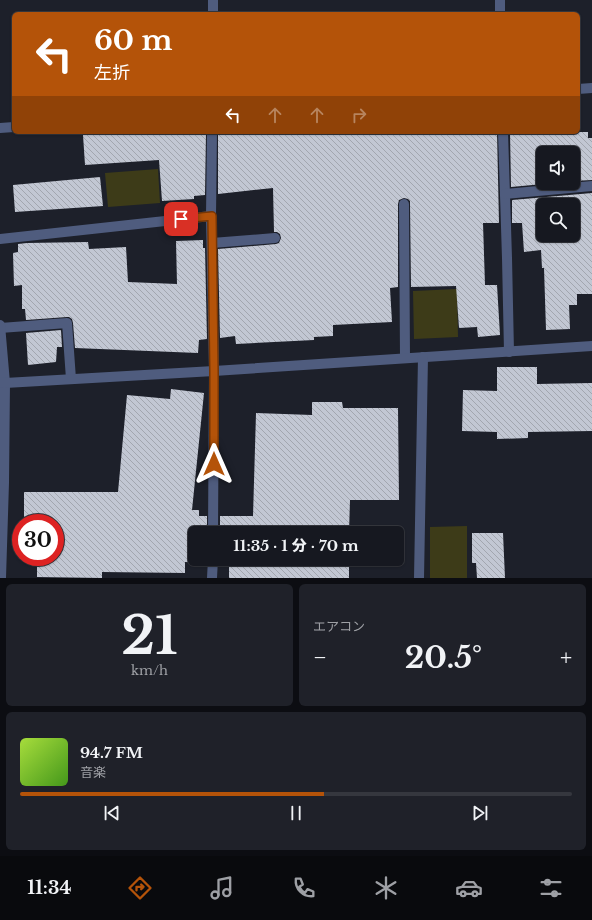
<!DOCTYPE html>
<html lang="ja">
<head>
<meta charset="utf-8">
<style>
	:root { --surface:#161820; --page:#1f2129; --text:#f1f3f6; --muted:#9ea0a5; --line:#35373e; --accent:#b45309 }
	body { margin:0; font-family:"Libre Baskerville","Noto Sans JP",serif; background:var(--page); color:var(--text); height:100vh; display:flex; flex-direction:column; font-size:15px; white-space:nowrap }
	* { box-sizing:border-box; margin:0 }
	p { font-size:13px; color:var(--muted) }
	.icon { flex:none; width:22px; height:22px; fill:none; stroke:currentColor; stroke-width:2; stroke-linecap:round; stroke-linejoin:round }
	.map { position:relative; height:578px; overflow:hidden }
	.details { display:flex; flex-direction:column; gap:6px; padding:6px; background:#0c0d12; flex:1 }
	.details>* { flex:none }
	.banner { position:absolute; left:12px; top:12px; width:568px; height:122px; border-radius:6px; box-shadow:0 1px 3px #0004,0 0 0 1px var(--line); background:#b45309; color:#fff; overflow:hidden }
	.fabs { position:absolute; left:536px; top:146px; display:grid; gap:8px }
	.fabs a { display:grid; place-items:center; width:44px; height:44px; border-radius:6px; background:var(--surface); box-shadow:0 1px 3px #0004,0 0 0 1px var(--line); font-size:20px }
	.speed { position:absolute; left:12px; top:514px; display:flex; gap:8px; font-size:20px; font-weight:700; text-align:center }
	.speed>* { display:grid; place-content:center; width:52px; height:52px; border-radius:50%; background:var(--surface); box-shadow:0 1px 3px #0004,0 0 0 1px var(--line); line-height:1 }
	.speed .limit { border:6px solid #d22; background:#fff; color:#111 }
	.pin { position:absolute; display:grid; place-items:center; width:34px; height:34px; color:#fff; margin:-17px; border-radius:8px; box-shadow:0 2px 6px #0006 }
	.me { position:absolute; width:44px; margin:-22px; rotate:0deg; stroke-linejoin:round; filter:drop-shadow(0 0 3px #0008) }
	.turn { display:flex; align-items:center; gap:14px; height:84px; padding:0 16px; font-size:18px }
	.turn .icon { width:52px; height:52px; stroke-width:2.5 }
	.turn b { display:block; font-size:28px; line-height:34px }
	.lanes { display:flex; align-items:center; height:38px; padding:0 16px; background:#0003; justify-content:center; gap:20px; direction:ltr }
	.lanes .off { opacity:.35 }
	.big { font-size:30px; font-weight:800; line-height:1.1 }
	.details .card { flex:1; display:flex; flex-direction:column; justify-content:center; gap:6px; min-width:0; padding:0 14px; border-radius:6px; background:var(--page) }
	.details .dial { align-items:center; gap:0 }
	.dial b { font-size:52px; line-height:1 }
	.song { display:flex; align-items:center; gap:12px }
	.cover { width:48px; height:48px; border-radius:6px; background:linear-gradient(135deg,hsl(80 70% 55%),hsl(100 70% 35%)) }
	.played { height:4px; border-radius:2px; background:linear-gradient(90deg,var(--accent) 55%,var(--line) 55%) }
	.keys { display:flex; justify-content:space-around; direction:ltr }
	.heat { display:flex; justify-content:space-between; align-items:center; font-size:22px; direction:ltr }
	.details .tiles { flex:1; display:grid; gap:6px; grid-template-columns:1fr 1fr }
	.card:last-child { grid-column:span 2 }
	.trip { position:absolute; left:188px; top:526px; width:216px; height:40px; border-radius:6px; background:var(--surface); box-shadow:0 1px 3px #0004,0 0 0 1px var(--line); font-weight:800; line-height:40px; text-align:center }
	.dock { display:flex; height:64px; justify-content:space-around; align-items:center; background:#090a0d; color:var(--muted) }
	.dock .icon { width:28px; height:28px }
	.dock .on { color:var(--accent) }
	.dock b { font-size:18px; color:var(--text) }
	.map>svg:first-child { display:block }
	.garden { fill:#3d3b18 }
	.building { fill:url(#building-back-hatch); fill-rule:evenodd }
	.lines { fill:none; stroke-linecap:round; stroke-linejoin:round }
	.service { stroke:#4f5c7e; stroke-width:10 }
	.minor { stroke:#4f5c7e; stroke-width:10 }
	.route-casing { stroke:#753606; stroke-width:10 }
	.route { stroke:#b45309; stroke-width:7 }
</style>
</head>
<body>
<div class="map">
<svg width="592" height="578" viewBox="0 0 592 578">
	<defs>
		<pattern id="building-back-hatch" width="6" height="6" patternUnits="userSpaceOnUse"><rect width="6" height="6" fill="#c2c7d3"/><path d="M-1 5l2 2M0 0l6 6M5-1l2 2" fill="none" stroke="#a2a6af"/></pattern>
	</defs>
	<rect width="100%" height="100%" fill="#1d202a"/>
	<!-- garden -->
	<g class="garden">
		<path d="M158,169l2,34 -52,4 -3,-34z"/>
		<path d="M457,289l1,48 -44,2 -1,-48z"/>
		<path d="M467,526v52h-37v-51z"/>
	</g>
	<!-- building -->
	<g class="building">
		<path d="M90,132h116l-1,63 -11,1v3l-32,2 -3,-41 -74,5 -2,-30h8z"/>
		<path d="M218,132h279l2,91h-16l2,62h12l3,50 -22,2 -1,-10 -18,1 -3,-42 -45,1 -1,-83v-3l-2,-2 -4,-1 -5,2 -1,4v83l-8,1 2,34 -59,3v11l-19,1v3l-78,4 -1,-8 -15,2 -2,-89 58,-5 3,-1 2,-5 -1,-4 -3,-2h-3l-1,-44 -55,6z"/>
		<path d="M510,132h78v6h4v42l-19,1v-28h-30v30h11l-43,4z"/>
		<path d="M100,177l3,29 -88,6 -2,-27z"/>
		<path d="M592,193v101h-15v11h-8l1,24 -24,1 -2,-62h-2l-1,-18 -17,2 -2,-29h-10v-23zM543,205h30v30h-30z"/>
		<path d="M203,240v8h2l2,91 -8,1 -1,13 -123,-5 -2,-25 -1,-4 -3,-2h-2l-41,3 -1,-11h-3v-24l-8,1 -1,-33 5,-1v-8l9,-1 61,-1 1,7 37,-2 2,35 49,2 -1,-43z"/>
		<path d="M61,330l1,17h-5l-1,15 -28,3 -2,-32z"/>
		<path d="M497,367h40v17l55,-1v48l-64,1v6l-31,1v-7l-35,-1 1,-41 34,1z"/>
		<path d="M171,389l33,4 -12,117h7v6h8v17h-12v26h11v4l-21,-1v11l-83,-1v6l-65,-1v-20h18v-34l-31,-1v-30h94l9,-97 43,4z"/>
		<path d="M312,402h30l1,6h55l1,92h-49l-1,33h-129v-17h33l3,-103 56,2z"/>
		<path d="M472,533h31l2,45h-28l-1,-15h-4z"/>
		<path d="M219,559h130v19h-120v-15h-10z"/>
	</g>
	<g class="lines">
		<!-- service -->
		<g class="service">
			<path d="M404,204l1,154"/>
			<path d="M212,243l63,-5"/>
			<path d="M0,328l67,-5 4,56"/>
		</g>
		<!-- minor -->
		<g class="minor">
			<path d="M500,0v14"/>
			<path d="M213,14v-14"/>
			<path d="M578,89l14,-1"/>
			<path d="M0,128l14,-1"/>
			<path d="M212,132l-1,84 3,155 -1,162"/>
			<path d="M503,132l4,126 2,94"/>
			<path d="M505,194l87,-8"/>
			<path d="M0,239l211,-23"/>
			<path d="M0,325l5,58 -1,100 -3,95"/>
			<path d="M0,382l5,1 209,-12 378,-25"/>
			<path d="M212,578l1,-19"/>
			<path d="M419,578l4,-221"/>
		</g>
	</g>
	<g class="lines">
		<!-- route casing -->
		<g class="route-casing">
			<path id="route" d="M181,219l31,-3 2,155v93"/>
		</g>
		<!-- route -->
		<use href="#route" class="route"/>
	</g>
</svg>
<div class="fabs">
<a><svg class="icon" aria-label="sound" viewBox="0 0 24 24"><path d="M4 9h4l5-4v14l-5-4H4zM17 9q2 3 0 6"/></svg></a>
<a><svg class="icon" aria-label="search" viewBox="0 0 24 24"><circle cx="10" cy="10" r="6"/><path d="M15 15l6 6"/></svg></a>
</div>
<div class="speed"><div class="limit">30</div></div>
<div class="pin" style="left:181px;top:219px;background:#d93025"><svg class="icon" aria-label="arrive" viewBox="0 0 24 24"><path d="M6 21V4h12l-3 4 3 4H6"/></svg></div>
<svg class="me" style="left:214px;top:464px" viewBox="-20 -20 40 40"><path d="M0-17L14 15 0 8-14 15z" fill="#b45309" stroke="#fff" stroke-width="4"/></svg>
<div class="trip">11:35 · 1 分 · 70 m</div>
<div class="banner">
<div class="turn"><svg class="icon" aria-label="left" viewBox="0 0 24 24"><path d="M17 20v-9H6M10 6l-5 5 5 5"/></svg><div><b>60 m</b>左折</div></div>
<div class="lanes"><svg class="icon" aria-label="left" viewBox="0 0 24 24"><path d="M17 20v-9H6M10 6l-5 5 5 5"/></svg><svg class="icon off" aria-label="ahead" viewBox="0 0 24 24"><path d="M12 20V5M6 11l6-6 6 6"/></svg><svg class="icon off" aria-label="ahead" viewBox="0 0 24 24"><path d="M12 20V5M6 11l6-6 6 6"/></svg><svg class="icon off" aria-label="right" viewBox="0 0 24 24"><path d="M7 20v-9h11M14 6l5 5-5 5"/></svg></div>
</div>
</div>
<section class="details">
<div class="tiles">
<div class="card dial"><b>21</b><p>km/h</p></div>
<div class="card"><p>エアコン</p>
<div class="heat"><a>−</a><b class="big">20.5°</b><a>+</a></div>
</div>
<div class="card">
<div class="song"><i class="cover"></i><div><b>94.7 FM</b><p>音楽</p></div></div>
<div class="played"></div>
<div class="keys"><svg class="icon" aria-label="previous" viewBox="0 0 24 24"><path d="M18 5L8 12l10 7zM5 5v14"/></svg><svg class="icon" aria-label="pause" viewBox="0 0 24 24"><path d="M8 5v14M16 5v14"/></svg><svg class="icon" aria-label="next" viewBox="0 0 24 24"><path d="M6 5l10 7-10 7zM19 5v14"/></svg></div>
</div>
</div>
</section>
<nav class="dock">
<b>11:34</b>
<svg class="icon on" aria-label="directions" viewBox="0 0 24 24"><path d="M12 3l9 9-9 9-9-9zM9 14v-3h6M13 9l2 2-2 2"/></svg>
<svg class="icon" aria-label="music" viewBox="0 0 24 24"><path d="M9 18V5l10-2v13"/><circle cx="6" cy="18" r="3"/><circle cx="16" cy="16" r="3"/></svg>
<svg class="icon" aria-label="phone" viewBox="0 0 24 24"><path d="M5 4h4l2 5-3 2q2 4 5 5l2-3 5 2v4C11 20 4 13 5 4z"/></svg>
<svg class="icon" aria-label="climate" viewBox="0 0 24 24"><path d="M12 3v18M4 7l16 10M4 17L20 7"/></svg>
<svg class="icon" aria-label="car" viewBox="0 0 24 24"><path d="M5 17H2v-5l4-1 3-4h7l3 4 3 1v5h-3M9 17h6M6 11h13"/><circle cx="7" cy="17" r="2"/><circle cx="17" cy="17" r="2"/></svg>
<svg class="icon" aria-label="filters" viewBox="0 0 24 24"><path d="M4 7h16M4 17h16"/><circle cx="9" cy="7" r="2"/><circle cx="15" cy="17" r="2"/></svg>
</nav>
</body>
</html>
